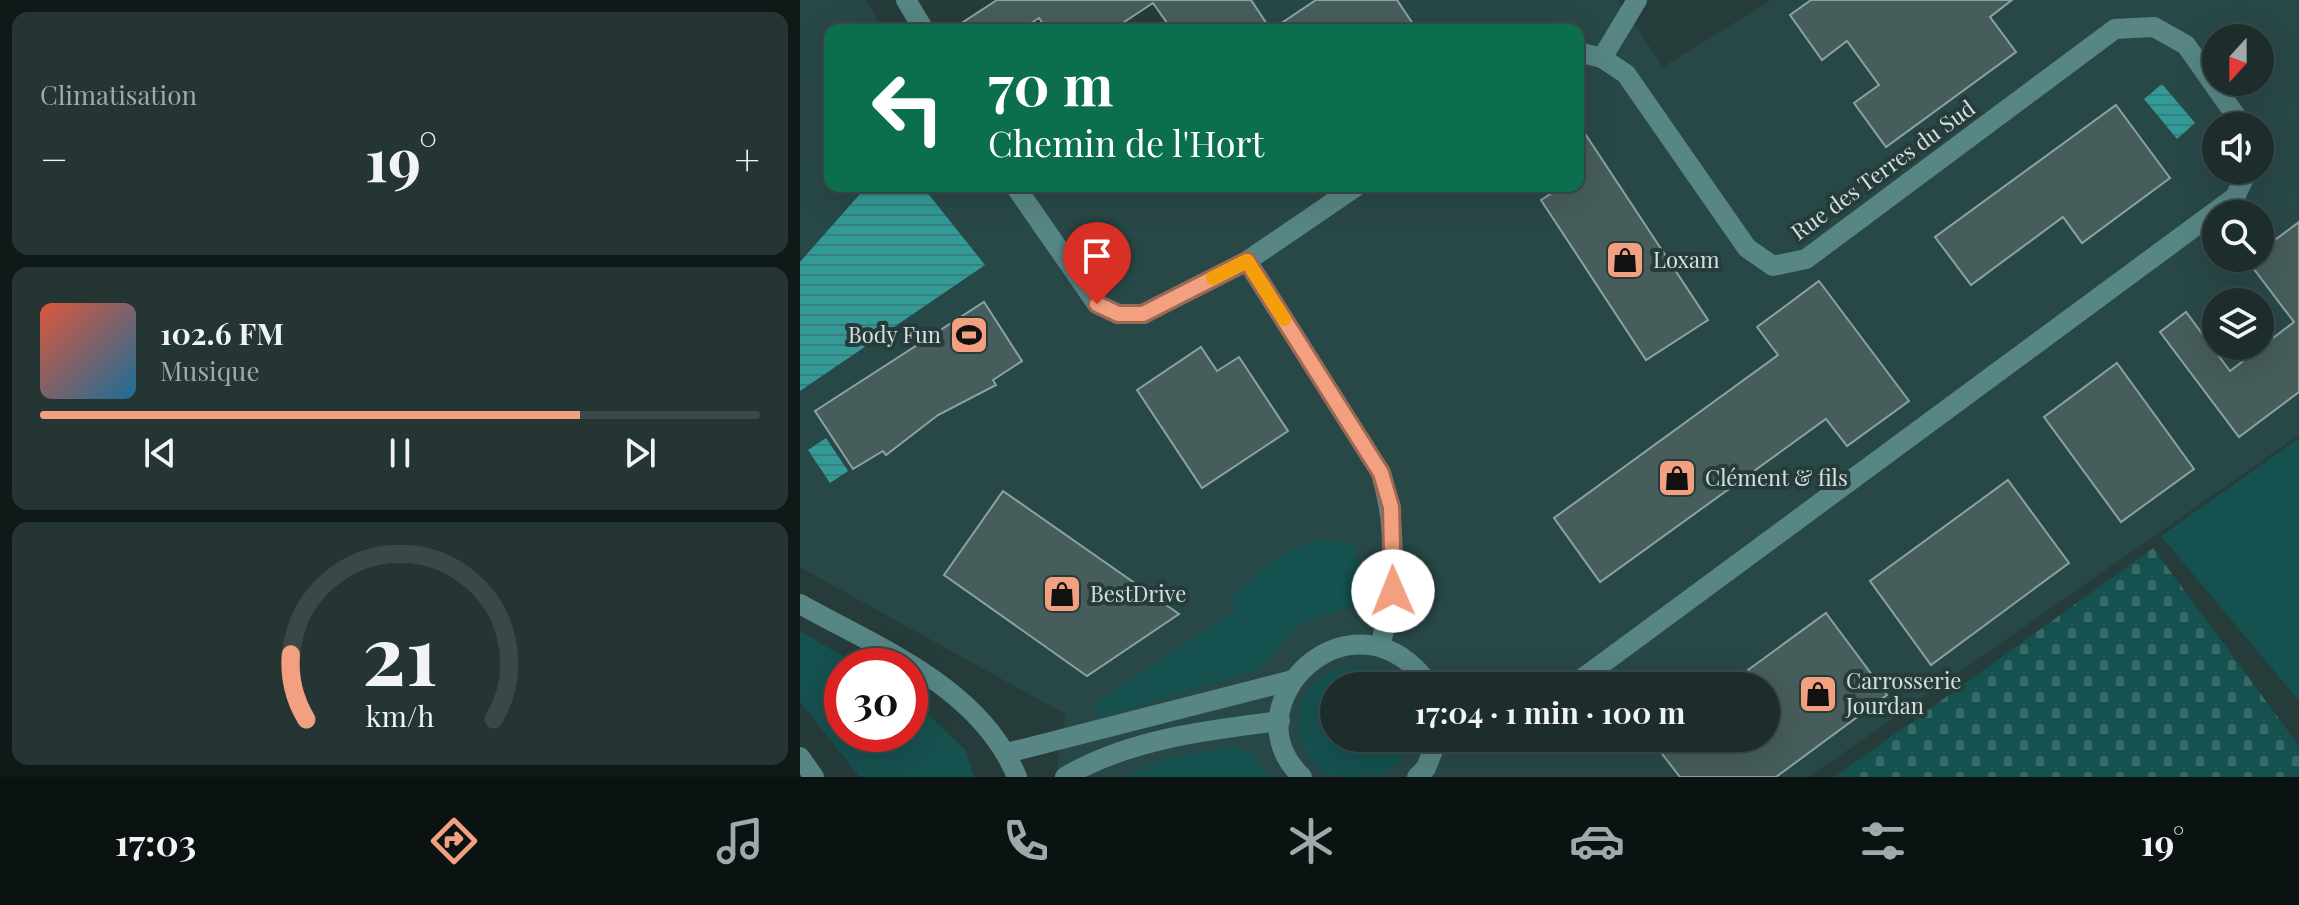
<!DOCTYPE html>
<html lang="fr">
<head>
<meta charset="utf-8">
<style>
	:root { --surface:#1c2d2c; --page:#253534; --text:#f1f3f6; --muted:#a0a8a9; --line:#3a4948; --accent:#f2a080 }
	body { margin:0; font-family:"Playfair Display",serif; background:var(--page); color:var(--text); height:100vh; display:flex; flex-direction:column; font-size:30px; white-space:nowrap }
	* { box-sizing:border-box; margin:0 }
	p { font-size:26px; color:var(--muted) }
	.icon { flex:none; width:44px; height:44px; fill:none; stroke:currentColor; stroke-width:2; stroke-linecap:round; stroke-linejoin:round }
	.map { position:relative; flex:1; overflow:hidden }
	.drawer { display:flex; flex-direction:column; gap:12px; padding:12px; background:#0f1918; width:800px }
	.drawer>* { flex:none }
	.hud { position:absolute; left:24px; top:24px; width:760px; height:168px; border-radius:16px; box-shadow:0 8px 32px #0002,0 0 0 2px var(--line); background:#0b6e4f; color:#fff; overflow:hidden }
	.needle { width:52px; rotate:201deg }
	.fabs { position:absolute; left:1402px; top:24px; display:grid; gap:16px }
	.fabs a { display:grid; place-items:center; width:72px; height:72px; border-radius:50%; background:var(--surface); box-shadow:0 8px 32px #0002,0 0 0 2px var(--line); font-size:40px }
	.speed { position:absolute; left:24px; top:648px; display:flex; gap:16px; font-size:40px; font-weight:700; text-align:center }
	.speed>* { display:grid; place-content:center; width:104px; height:104px; border-radius:50%; background:var(--surface); box-shadow:0 8px 32px #0002,0 0 0 2px var(--line); line-height:1 }
	.speed .limit { border:12px solid #d22; background:#fff; color:#111 }
	.pin { position:absolute; display:grid; place-items:center; width:68px; height:68px; color:#fff; margin:-82px -34px; border-radius:50% 50% 50% 0; rotate:-45deg; box-shadow:0 0 8px #0007 }
	.pin .icon { rotate:45deg }
	.me { position:absolute; width:88px; margin:-44px; rotate:359deg; stroke-linejoin:round; filter:drop-shadow(0 0 6px #0008) }
	.turn { display:flex; align-items:center; gap:28px; height:168px; padding:0 32px; font-size:36px }
	.turn .icon { width:104px; height:104px; stroke-width:2.5 }
	.turn b { display:block; font-size:56px; line-height:68px }
	.big { font-size:60px; font-weight:700; line-height:1.1 }
	.drawer .widget { flex:1; display:flex; flex-direction:column; justify-content:center; gap:12px; min-width:0; padding:0 28px; border-radius:16px; background:var(--page) }
	.drawer .dial { align-items:center; gap:0 }
	.dial svg { height:208px; overflow:visible; fill:none; stroke:var(--line); stroke-width:7; stroke-linecap:round; text-anchor:middle }
	.dial text { fill:var(--text); stroke:none }
	.song { display:flex; align-items:center; gap:24px }
	.cover { width:96px; height:96px; border-radius:12px; background:linear-gradient(135deg,hsl(10 70% 55%),hsl(200 70% 35%)) }
	.played { height:8px; border-radius:4px; background:linear-gradient(90deg,var(--accent) 75%,var(--line) 75%) }
	.keys { display:flex; justify-content:space-around; direction:ltr }
	.heat { display:flex; justify-content:space-between; align-items:center; font-size:44px; direction:ltr }
	.trip { position:absolute; left:520px; top:672px; width:460px; height:80px; border-radius:40px; background:var(--surface); box-shadow:0 8px 32px #0002,0 0 0 2px var(--line); font-weight:700; line-height:80px; text-align:center }
	.tab-bar { display:flex; height:128px; justify-content:space-around; align-items:center; background:#0b1212; color:var(--muted) }
	.tab-bar .icon { width:56px; height:56px }
	.tab-bar .selected { color:var(--accent) }
	.tab-bar b { font-size:36px; color:var(--text) }
	main { display:flex; flex:1; min-height:0 }
	.map>svg:first-child { display:block }
	.built { fill:#284847; fill-rule:evenodd }
	.grass { fill:#15514f }
	.cemetery { fill:url(#cemetery-stones) }
	.water { fill:url(#water-rules) }
	.building { fill:#465d5c; stroke:#8aa3a2; stroke-width:2 }
	.lines { fill:none; stroke-linecap:round; stroke-linejoin:round }
	.minor { stroke:#578684; stroke-width:20 }
	.route-casing { stroke:#9d6853; stroke-width:20 }
	.route { stroke:#f2a080; stroke-width:14 }
	.slow { stroke:#f59e0b; stroke-width:14 }
	.labels { text-anchor:middle; stroke-width:8; stroke-linejoin:round; paint-order:stroke }
	.street-label { font-size:22px; fill:#d3e0df; stroke:#263c3b }
	.poi-label { font-size:22px; fill:#d3e0df; stroke:#263c3b; text-anchor:start }
</style>
</head>
<body>
<main>
<section class="drawer">
<div class="widget"><p>Climatisation</p>
<div class="heat"><a>−</a><b class="big">19°</b><a>+</a></div>
</div>
<div class="widget">
<div class="song"><i class="cover"></i><div><b>102.6 FM</b><p>Musique</p></div></div>
<div class="played"></div>
<div class="keys"><svg class="icon" aria-label="previous" viewBox="0 0 24 24"><path d="M18 5L8 12l10 7zM5 5v14"/></svg><svg class="icon" aria-label="pause" viewBox="0 0 24 24"><path d="M8 5v14M16 5v14"/></svg><svg class="icon" aria-label="next" viewBox="0 0 24 24"><path d="M6 5l10 7-10 7zM19 5v14"/></svg></div>
</div>
<div class="widget dial"><svg viewBox="0 0 100 80">
<path d="M14 69A42 42 0 1 1 86 69"/>
<path d="M14 69A42 42 0 0 1 8 44" stroke="#f2a080"/>
<text x="50" y="56" font-size="32" font-weight="700">21</text>
<text x="50" y="72" font-size="11">km/h</text>
</svg></div>
</section>
<div class="map">
<svg width="1499" height="777" viewBox="0 0 1499 777">
	<defs>
		<pattern id="cemetery-stones" width="16" height="16" patternUnits="userSpaceOnUse" patternTransform="scale(2)"><rect width="16" height="16" fill="#15514f"/><path d="M2 7V4a2 2 0 0 1 4 0v3zM10 15v-3a2 2 0 0 1 4 0v3z" fill="#366a68"/></pattern>
		<pattern id="water-rules" width="6" height="5" patternUnits="userSpaceOnUse" patternTransform="scale(2)"><rect width="6" height="5" fill="#349a97"/><path d="M0 2.5h6" fill="none" stroke="#37807e"/></pattern>
	</defs>
	<rect width="100%" height="100%" fill="#263c3b"/>
	<!-- built -->
	<path class="built" d="M0,0h65l19,30h-54v156h748v-156h-405l46,-30h399l45,67 108,-67h528v435l-490,342h-753l9,-63 -265,-147zM1416,38h44v44h-44zM1416,126h44v44h-44zM1416,214h44v44h-44zM1416,302h44v44h-44zM534,686h432v52h-432z"/>
	<!-- grass -->
	<g class="grass">
		<path d="M1499,438v263l-138,-165z"/>
		<path d="M524,539l30,6 15,45 -17,16 -51,18 -44,46 -159,48 -5,-13 145,-96 -8,-13 56,-45z"/>
		<path d="M0,631l59,35h-17v68h68v-38l56,55 8,26h-114l-60,-75z"/>
		<path d="M548,666c22,1 36,6 53,20h-67v52h78c-8,23 -24,39 -49,39 -9,0 -22,0 -31,-1 -36,-15 -44,-67 -17,-94 10,-9 21,-12 33,-16z"/>
		<path d="M433,746l22,9 14,22h-144l35,-16z"/>
	</g>
	<!-- cemetery -->
	<path class="cemetery" d="M1353,548l146,198v31h-464z"/>
	<!-- water -->
	<g class="water">
		<path d="M1362,84l33,39 -18,16 -33,-40z"/>
		<path d="M67,186h55l63,79 -185,126v-129z"/>
		<path d="M26,438l22,33 -18,12 -22,-33z"/>
	</g>
	<!-- building -->
	<g class="building">
		<path d="M197,0h254l20,30 45,-30h81l20,30h-245l-19,-27 -41,27h-65l-8,-12 -19,12h-69z"/>
		<path d="M1011,0h201l-22,17 26,35 -130,95 -32,-44 25,-18 -32,-44 -25,19 -32,-45z"/>
		<path d="M1316,105l54,73 -88,65 -19,-26 -92,68 -36,-48z"/>
		<path d="M778,123l130,197 -62,40 -105,-160 22,-14h15z"/>
		<path d="M1499,222v170l-60,45 -79,-105 26,-20 44,59 64,-49 -47,-62 13,-2v-7z"/>
		<path d="M1019,281l90,120 -62,45 -21,-27 -226,163 -46,-64 224,-163 -21,-28z"/>
		<path d="M184,302l38,59 -29,19 3,5 -58,30 -52,40 -3,-4 -30,18 -38,-58z"/>
		<path d="M401,347l16,24 22,-14 49,74 -86,57 -65,-98z"/>
		<path d="M1317,363l77,106 -73,53 -77,-105z"/>
		<path d="M1208,480l61,83 -138,102 -61,-84z"/>
		<path d="M203,491l176,123 -92,62 -143,-101z"/>
		<path d="M1026,613l61,82 -111,82h-96l-21,-27 16,-12h91v-52h-21l9,-7 -6,-9z"/>
	</g>
	<g class="lines">
		<!-- minor -->
		<g class="minor">
			<path d="M106,0l18,30"/>
			<path d="M778,52l24,6 24,16 121,174 26,18 33,-7 309,-230 39,-2 32,18 57,81"/>
			<path d="M802,58l35,-58"/>
			<path d="M215,186l82,118 21,10h25l104,-53"/>
			<path d="M557,186l-110,75 134,212c16,56 16,117 -1,173"/>
			<path d="M0,604c80,45 180,83 217,173"/>
			<path d="M772,686l663,-489 13,-27"/>
			<path d="M207,753l286,-73"/>
			<path d="M0,757l14,20"/>
			<path d="M265,777c63,-38 143,-47 215,-56"/>
			<path d="M502,777c-77,-73 53,-198 128,-91"/>
			<path d="M617,777l9,-9 12,-30"/>
		</g>
	</g>
	<g class="lines">
		<!-- route casing -->
		<g class="route-casing">
			<path id="route" d="M297,304l21,10h25l104,-53 134,212 10,34 2,84"/>
		</g>
		<!-- route -->
		<use href="#route" class="route"/>
		<!-- slow -->
		<path class="slow" d="M413,278l34,-17 37,58"/>
	</g>
	<!-- icons -->
	<defs>
		<g id="shop-square" transform="scale(2)"><rect x="-9" y="-9" width="18" height="18" rx="4" fill="#f2a080" stroke="#263c3b"/><path d="M-5-2.5h2.3a2.7 3.5 0 0 1 5.4 0H5L5.5 6h-11ZM-1.5-2.5h3a1.5 2.3 0 0 0-3 0Z" fill="#111"/></g>
		<g id="stadium-square" transform="scale(2)"><rect x="-9" y="-9" width="18" height="18" rx="4" fill="#f2a080" stroke="#263c3b"/><path d="M0-5a6.5 5 0 1 0 0 10a6.5 5 0 1 0 0-10ZM-3.5-1.8h7v3.6h-7Z" fill="#111"/></g>
	</defs>
	<g fill-rule="evenodd">
		<use href="#shop-square" x="825" y="260"/>
		<use href="#stadium-square" x="169" y="335"/>
		<use href="#shop-square" x="877" y="478"/>
		<use href="#shop-square" x="262" y="594"/>
		<use href="#shop-square" x="1018" y="694"/>
	</g>
	<g class="labels">
		<!-- street labels -->
		<g class="street-label">
			<text transform="translate(1083 170) rotate(-36)" y="8">Rue des Terres du Sud</text>
		</g>
		<!-- poi labels -->
		<g class="poi-label">
			<text x="853" y="268">Loxam</text>
			<text x="141" y="343" text-anchor="end">Body Fun</text>
			<text x="905" y="486">Clément &amp; fils</text>
			<text x="290" y="602">BestDrive</text>
			<text x="1046" y="689">Carrosserie<tspan x="1046" dy="25">Jourdan</tspan></text>
		</g>
	</g>
</svg>
<div class="fabs">
<a><svg class="needle" viewBox="-14 -14 28 28"><path d="M0-13l5 13h-10z" fill="#e53935"/><path d="M0 13l5-13h-10z" fill="#a0a8a9"/></svg></a>
<a><svg class="icon" aria-label="sound" viewBox="0 0 24 24"><path d="M4 9h4l5-4v14l-5-4H4zM17 9q2 3 0 6"/></svg></a>
<a><svg class="icon" aria-label="search" viewBox="0 0 24 24"><circle cx="10" cy="10" r="6"/><path d="M15 15l6 6"/></svg></a>
<a><svg class="icon" aria-label="layers" viewBox="0 0 24 24"><path d="M12 4l9 5-9 5-9-5zM3 14l9 5 9-5"/></svg></a>
</div>
<div class="speed"><div class="limit">30</div></div>
<div class="pin" style="left:297px;top:304px;background:#d93025"><svg class="icon" aria-label="arrive" viewBox="0 0 24 24"><path d="M6 21V4h12l-3 4 3 4H6"/></svg></div>
<svg class="me" style="left:593px;top:591px" viewBox="-20 -20 40 40"><circle r="19" fill="#fff"/><path d="M0-13L10 11 0 6-10 11z" fill="#f2a080"/></svg>
<div class="trip">17:04 · 1 min · 100 m</div>
<div class="hud">
<div class="turn"><svg class="icon" aria-label="left" viewBox="0 0 24 24"><path d="M17 20v-9H6M10 6l-5 5 5 5"/></svg><div><b>70 m</b>Chemin de l'Hort</div></div>
</div>
</div>
</main>
<nav class="tab-bar">
<b>17:03</b>
<svg class="icon selected" aria-label="directions" viewBox="0 0 24 24"><path d="M12 3l9 9-9 9-9-9zM9 14v-3h6M13 9l2 2-2 2"/></svg>
<svg class="icon" aria-label="music" viewBox="0 0 24 24"><path d="M9 18V5l10-2v13"/><circle cx="6" cy="18" r="3"/><circle cx="16" cy="16" r="3"/></svg>
<svg class="icon" aria-label="phone" viewBox="0 0 24 24"><path d="M5 4h4l2 5-3 2q2 4 5 5l2-3 5 2v4C11 20 4 13 5 4z"/></svg>
<svg class="icon" aria-label="climate" viewBox="0 0 24 24"><path d="M12 3v18M4 7l16 10M4 17L20 7"/></svg>
<svg class="icon" aria-label="car" viewBox="0 0 24 24"><path d="M5 17H2v-5l4-1 3-4h7l3 4 3 1v5h-3M9 17h6M6 11h13"/><circle cx="7" cy="17" r="2"/><circle cx="17" cy="17" r="2"/></svg>
<svg class="icon" aria-label="filters" viewBox="0 0 24 24"><path d="M4 7h16M4 17h16"/><circle cx="9" cy="7" r="2"/><circle cx="15" cy="17" r="2"/></svg>
<b>19°</b>
</nav>
</body>
</html>
